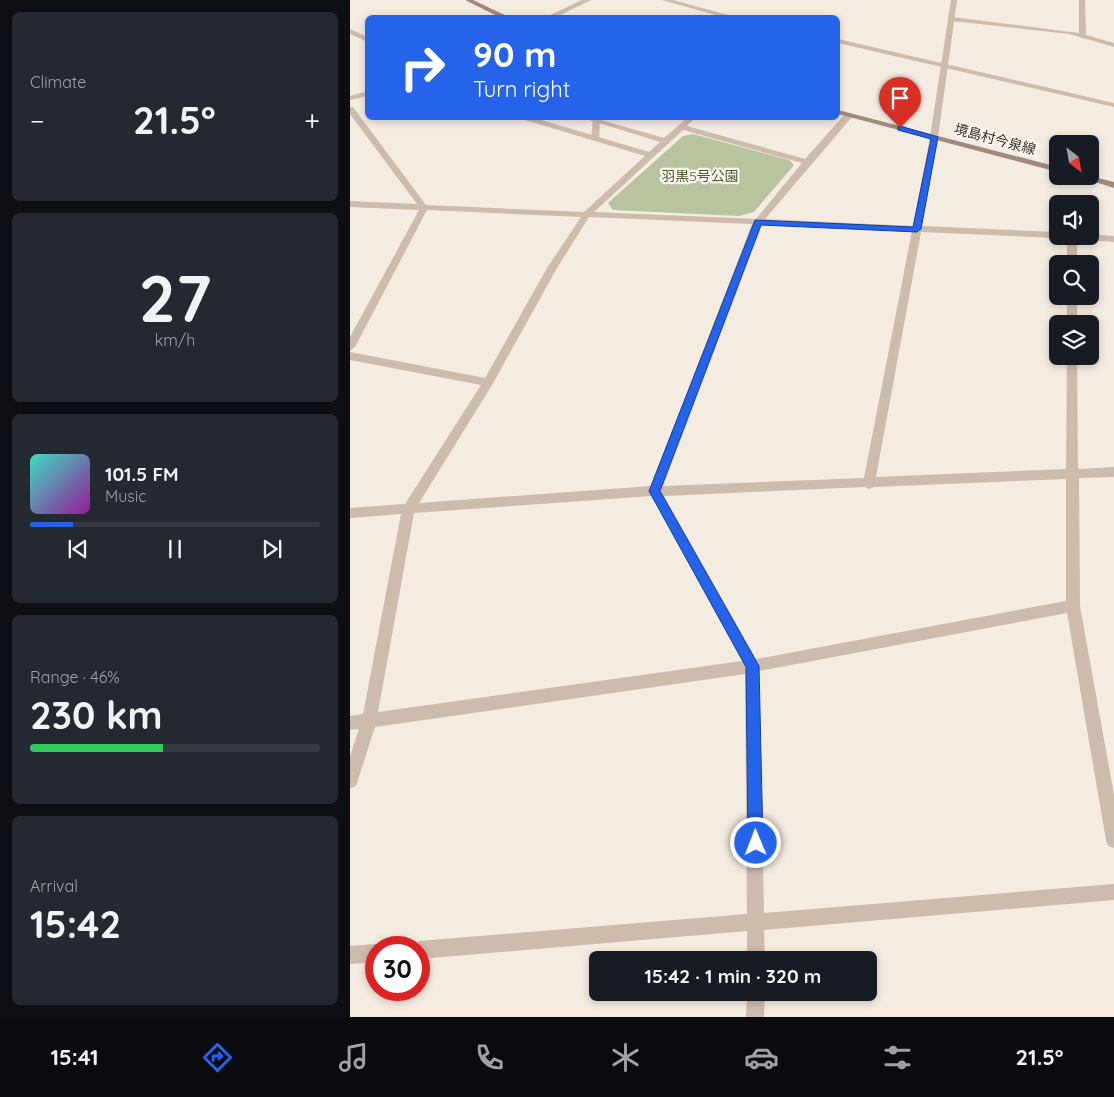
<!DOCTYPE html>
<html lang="en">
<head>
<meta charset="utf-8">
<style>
	:root { --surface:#171b24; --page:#242831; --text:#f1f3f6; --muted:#9ea1a6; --line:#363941; --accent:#2563eb }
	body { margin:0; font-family:Quicksand,"Noto Sans JP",sans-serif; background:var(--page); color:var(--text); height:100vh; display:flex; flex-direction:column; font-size:19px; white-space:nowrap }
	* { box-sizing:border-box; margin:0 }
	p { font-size:16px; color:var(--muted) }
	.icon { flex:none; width:28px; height:28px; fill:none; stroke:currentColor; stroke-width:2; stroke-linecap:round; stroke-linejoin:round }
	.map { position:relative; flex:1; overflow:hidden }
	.drawer { display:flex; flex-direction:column; gap:12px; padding:12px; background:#0d0f14; width:350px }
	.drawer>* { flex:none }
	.guide { position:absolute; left:15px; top:15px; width:475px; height:105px; border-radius:8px; box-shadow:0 2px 8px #0003; background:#2563eb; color:#fff; overflow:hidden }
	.needle { width:32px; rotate:149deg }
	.controls { position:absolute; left:699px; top:135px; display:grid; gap:10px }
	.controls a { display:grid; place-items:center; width:50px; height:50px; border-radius:8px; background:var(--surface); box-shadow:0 2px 8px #0003; font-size:25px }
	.speed { position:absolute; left:15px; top:936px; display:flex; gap:10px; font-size:25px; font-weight:700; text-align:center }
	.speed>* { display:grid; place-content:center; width:65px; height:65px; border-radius:50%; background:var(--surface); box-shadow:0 2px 8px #0003; line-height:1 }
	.speed .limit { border:8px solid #d22; background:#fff; color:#111 }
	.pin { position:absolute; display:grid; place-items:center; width:42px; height:42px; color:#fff; margin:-51px -21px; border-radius:50% 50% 50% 0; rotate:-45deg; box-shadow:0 0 5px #0007 }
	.pin .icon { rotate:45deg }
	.me { position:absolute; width:55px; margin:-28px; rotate:359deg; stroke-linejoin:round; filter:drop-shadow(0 0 4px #0008) }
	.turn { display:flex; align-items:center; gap:18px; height:105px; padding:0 25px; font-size:22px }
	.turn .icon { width:65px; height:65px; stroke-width:2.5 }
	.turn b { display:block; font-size:35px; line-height:42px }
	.big { font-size:38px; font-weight:700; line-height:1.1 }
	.drawer .widget { flex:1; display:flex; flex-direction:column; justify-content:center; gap:8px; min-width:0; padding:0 18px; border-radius:8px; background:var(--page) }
	.drawer .dial { align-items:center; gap:0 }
	.dial b { font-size:65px; line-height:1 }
	.song { display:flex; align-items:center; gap:15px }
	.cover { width:60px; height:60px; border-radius:8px; background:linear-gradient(135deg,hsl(170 70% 55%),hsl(300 70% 35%)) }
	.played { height:5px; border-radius:2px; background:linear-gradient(90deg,var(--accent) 15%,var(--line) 15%) }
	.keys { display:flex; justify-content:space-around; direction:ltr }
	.heat { display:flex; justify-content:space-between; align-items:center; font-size:28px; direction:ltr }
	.charge { height:8px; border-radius:4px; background:linear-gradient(90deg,#34c759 46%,var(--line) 0) }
	.trip { position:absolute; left:239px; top:951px; width:288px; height:50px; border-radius:8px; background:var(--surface); box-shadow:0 2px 8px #0003; font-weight:700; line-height:50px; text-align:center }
	.tabs { display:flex; height:80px; justify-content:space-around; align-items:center; background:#090b0e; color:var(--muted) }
	.tabs .icon { width:35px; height:35px }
	.tabs .current { color:var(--accent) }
	.tabs b { font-size:22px; color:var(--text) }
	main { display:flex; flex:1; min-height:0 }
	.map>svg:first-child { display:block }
	.green { fill:#b8c4a0 }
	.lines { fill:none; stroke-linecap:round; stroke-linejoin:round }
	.service { fill:#cdbbac; fill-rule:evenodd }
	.minor { fill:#cdbbac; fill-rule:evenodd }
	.tertiary { fill:#cdbbac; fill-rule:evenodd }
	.secondary { fill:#a18a7d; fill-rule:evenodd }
	.route { fill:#2563eb; stroke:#184099 }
	.labels { text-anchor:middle; stroke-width:4.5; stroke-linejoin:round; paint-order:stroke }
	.far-street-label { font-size:14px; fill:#3b302b; stroke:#fbf5ee }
	.far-park-label { font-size:14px; fill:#4a5a2e; stroke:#fbf5ee }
</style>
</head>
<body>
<main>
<section class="drawer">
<div class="widget"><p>Climate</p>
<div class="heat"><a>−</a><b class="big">21.5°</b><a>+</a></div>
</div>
<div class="widget dial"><b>27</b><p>km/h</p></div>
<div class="widget">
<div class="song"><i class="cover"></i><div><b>101.5 FM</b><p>Music</p></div></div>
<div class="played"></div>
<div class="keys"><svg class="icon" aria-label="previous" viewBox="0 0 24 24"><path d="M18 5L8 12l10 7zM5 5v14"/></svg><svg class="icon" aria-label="pause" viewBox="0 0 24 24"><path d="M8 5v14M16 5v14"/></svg><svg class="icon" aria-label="next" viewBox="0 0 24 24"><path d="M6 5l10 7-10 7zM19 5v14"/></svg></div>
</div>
<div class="widget"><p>Range · 46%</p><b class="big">230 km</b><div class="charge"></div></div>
<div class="widget"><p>Arrival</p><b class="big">15:42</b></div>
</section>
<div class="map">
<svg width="764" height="1017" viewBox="0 0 764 1017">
	<rect width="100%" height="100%" fill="#f4ebe1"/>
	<!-- green -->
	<path class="green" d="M343,134l96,26 5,5 -40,47 -15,4 -126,-6 -5,-7 75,-67z"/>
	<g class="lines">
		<!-- service -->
		<g class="service">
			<path d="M180,118h16l-4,2 -12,1z"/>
			<path d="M243,118l7,2 -1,19 -4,2 -4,-2z"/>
		</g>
		<!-- minor -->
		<g class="minor">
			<path d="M312,0h11l66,18h-13z"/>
			<path d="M729,0h6l1,35 28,8v4l-45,-13 -117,-13 -3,-2 3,-2 127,16z"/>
			<path d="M0,29l18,8v5l-18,-8z"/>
			<path d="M488,39l276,64v4l-276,-64z"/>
			<path d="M0,107h3l73,98 158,7 61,-56 -120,-36 -1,-2h11l114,34 11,-10 -77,-24h11l70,20 23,-20h8l-8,8 118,33 41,-46h6v4l-87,102 148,7 17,-89 4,-2 4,2 -16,89 136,6v4h4l-4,2 -137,-6 -45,245 190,-8 1,-113h10l1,113 36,-2v10l-35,1 1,128 34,189v53l-6,-2 -2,-6 -39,-227 -308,58 5,242 350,-29v16l-350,30 1,30h-18v-29l-328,28v-11h-8l2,-4 6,-3 328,-27 -2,-240 -370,53 -17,53 -2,6 -6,2v-32l9,-27 -9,1v-14l13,-2 38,-200 -51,4v-10l55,-4 76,-119 -131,-25v-8l135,26 62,-110 34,-51 -154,-7 -72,137 -5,4v-14l69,-127 -69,-3v-6l67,3 -67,-90zM333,130l119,33 -46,56 -162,-7zM239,217l163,7 -101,262 -232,17 73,-118 65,-117zM412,225l150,6 -48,247 -201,8zM716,479v122l-310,58 -92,-163 201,-9 4,2 5,-2zM302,496l90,165 -364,51 36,-199z"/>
			<path d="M740,234l24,2v6l-37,-3v25h-10v-28h23z"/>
			<rect x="717" y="296" width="10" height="28"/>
			<path d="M26,944l7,4h-7v14l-26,2v-18z"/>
			<path d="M397,992h18l-1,25h-18z"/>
		</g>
		<!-- tertiary -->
		<g class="tertiary">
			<path d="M232,0h9l-37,18h-10z"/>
			<path d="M601,0h6l-19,137 -4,2 -4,-2z"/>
			<path d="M18,91v5l-18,4v-4z"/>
		</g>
		<!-- secondary -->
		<g class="secondary">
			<path d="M115,0h8l38,18h-10z"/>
			<path d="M488,110l220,57v5l-220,-58z"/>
			<path d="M726,176h14l24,6v6z"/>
		</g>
	</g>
	<!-- route -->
	<path class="route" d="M550,126l38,11 -17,92 -4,3 -156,-7 -101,266 99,175 4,177 -2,6 -5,2 -6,-2 -2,-6 -2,-176 -97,-176 106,-271 158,7 18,-88 -33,-9v-3z"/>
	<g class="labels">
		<!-- far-street labels -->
		<g class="far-street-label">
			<text transform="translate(645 139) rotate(15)" y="5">境島村今泉線</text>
		</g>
		<!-- far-park labels -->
		<g class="far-park-label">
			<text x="350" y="181">羽黒5号公園</text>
		</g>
	</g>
</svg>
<div class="controls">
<a><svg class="needle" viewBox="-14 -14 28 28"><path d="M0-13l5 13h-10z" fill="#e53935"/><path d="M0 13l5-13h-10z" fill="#9ea1a6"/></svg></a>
<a><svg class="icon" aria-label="sound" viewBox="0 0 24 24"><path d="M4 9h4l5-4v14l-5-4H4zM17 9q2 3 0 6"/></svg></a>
<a><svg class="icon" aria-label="search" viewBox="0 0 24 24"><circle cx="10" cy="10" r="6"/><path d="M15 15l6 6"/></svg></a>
<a><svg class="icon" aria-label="layers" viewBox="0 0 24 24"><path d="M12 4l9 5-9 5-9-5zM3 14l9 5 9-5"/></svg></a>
</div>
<div class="speed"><div class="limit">30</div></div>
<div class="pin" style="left:550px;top:128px;background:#d93025"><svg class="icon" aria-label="arrive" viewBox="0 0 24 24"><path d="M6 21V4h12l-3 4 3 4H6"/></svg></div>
<svg class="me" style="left:406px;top:843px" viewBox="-20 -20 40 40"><circle r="17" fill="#2563eb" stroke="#fff" stroke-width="3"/><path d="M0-11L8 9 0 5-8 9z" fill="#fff"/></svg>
<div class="trip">15:42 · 1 min · 320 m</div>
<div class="guide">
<div class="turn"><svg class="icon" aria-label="right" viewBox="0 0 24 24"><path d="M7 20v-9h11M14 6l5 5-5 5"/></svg><div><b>90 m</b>Turn right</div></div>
</div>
</div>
</main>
<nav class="tabs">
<b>15:41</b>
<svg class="icon current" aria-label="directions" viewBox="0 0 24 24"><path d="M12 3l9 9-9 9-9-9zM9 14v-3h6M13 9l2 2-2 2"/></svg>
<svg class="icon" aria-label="music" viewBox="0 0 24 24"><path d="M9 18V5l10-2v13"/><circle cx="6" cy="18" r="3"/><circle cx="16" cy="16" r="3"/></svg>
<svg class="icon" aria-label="phone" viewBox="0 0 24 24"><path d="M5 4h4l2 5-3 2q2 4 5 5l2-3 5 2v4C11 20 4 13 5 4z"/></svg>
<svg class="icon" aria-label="climate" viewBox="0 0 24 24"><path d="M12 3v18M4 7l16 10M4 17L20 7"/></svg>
<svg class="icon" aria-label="car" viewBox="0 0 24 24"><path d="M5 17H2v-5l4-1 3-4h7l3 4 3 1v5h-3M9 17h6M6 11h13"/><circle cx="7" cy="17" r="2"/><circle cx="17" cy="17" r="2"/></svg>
<svg class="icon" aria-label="filters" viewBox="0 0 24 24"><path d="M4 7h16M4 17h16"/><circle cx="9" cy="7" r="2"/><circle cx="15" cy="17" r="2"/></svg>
<b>21.5°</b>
</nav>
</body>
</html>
